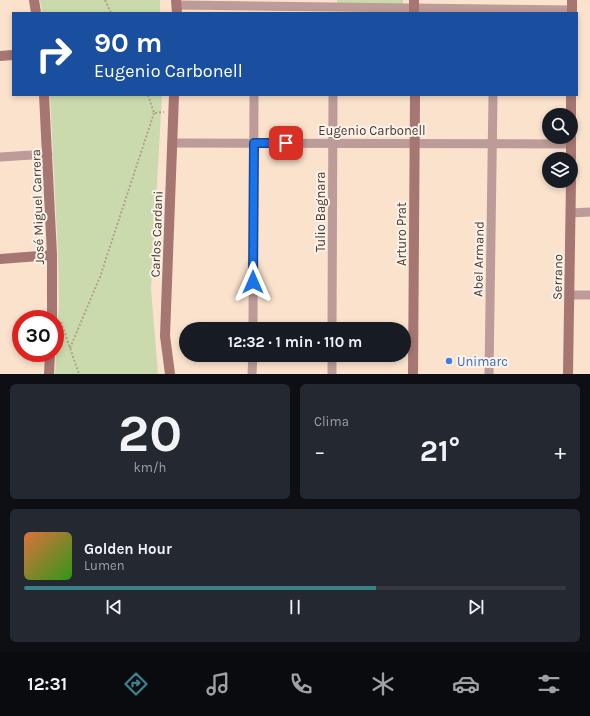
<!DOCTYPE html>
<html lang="es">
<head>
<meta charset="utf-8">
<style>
	:root { --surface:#171b24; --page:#242831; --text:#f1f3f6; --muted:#9ea1a6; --line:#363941; --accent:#3a828a }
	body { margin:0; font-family:Karla,sans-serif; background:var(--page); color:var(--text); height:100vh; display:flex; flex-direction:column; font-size:15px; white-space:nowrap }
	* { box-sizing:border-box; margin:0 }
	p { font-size:13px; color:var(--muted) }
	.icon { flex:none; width:22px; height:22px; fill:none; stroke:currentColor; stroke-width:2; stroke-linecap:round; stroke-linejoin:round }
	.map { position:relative; height:374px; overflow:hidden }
	.panel { display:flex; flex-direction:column; gap:10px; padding:10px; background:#0d0f14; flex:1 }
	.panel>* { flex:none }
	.guide { position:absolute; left:12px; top:12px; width:566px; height:84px; border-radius:0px; box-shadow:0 2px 6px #0003; background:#1a4fa0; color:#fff; overflow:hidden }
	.fabs { position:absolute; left:542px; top:108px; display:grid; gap:8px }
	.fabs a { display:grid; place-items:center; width:36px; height:36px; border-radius:50%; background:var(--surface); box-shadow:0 2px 6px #0003; font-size:20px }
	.speed { position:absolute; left:12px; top:310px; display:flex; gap:8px; font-size:20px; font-weight:700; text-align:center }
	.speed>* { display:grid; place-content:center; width:52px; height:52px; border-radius:50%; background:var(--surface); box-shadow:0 2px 6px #0003; line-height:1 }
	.speed .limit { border:6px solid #d22; background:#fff; color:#111 }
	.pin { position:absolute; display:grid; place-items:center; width:34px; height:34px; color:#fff; margin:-17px; border-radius:8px; box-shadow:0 2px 6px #0006 }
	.me { position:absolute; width:44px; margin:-22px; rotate:0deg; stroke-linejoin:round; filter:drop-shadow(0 0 3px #0008) }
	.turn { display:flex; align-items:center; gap:14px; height:84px; padding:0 16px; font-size:18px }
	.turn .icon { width:52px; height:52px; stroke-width:2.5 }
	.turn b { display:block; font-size:28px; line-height:34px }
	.big { font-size:30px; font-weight:700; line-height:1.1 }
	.panel .card { flex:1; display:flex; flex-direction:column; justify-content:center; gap:6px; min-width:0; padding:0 14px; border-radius:6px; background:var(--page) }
	.panel .dial { align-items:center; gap:0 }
	.dial b { font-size:52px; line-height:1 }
	.song { display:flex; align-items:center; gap:12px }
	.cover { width:48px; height:48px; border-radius:6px; background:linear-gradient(135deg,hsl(20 70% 55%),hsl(110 70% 35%)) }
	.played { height:4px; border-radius:2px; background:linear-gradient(90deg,var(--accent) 65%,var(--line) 65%) }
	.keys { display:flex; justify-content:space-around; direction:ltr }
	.heat { display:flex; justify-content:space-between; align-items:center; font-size:22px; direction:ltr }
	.panel .tiles { flex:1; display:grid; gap:10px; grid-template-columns:1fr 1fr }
	.card:last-child { grid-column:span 2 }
	.trip { position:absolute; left:179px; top:322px; width:232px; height:40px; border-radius:20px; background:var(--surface); box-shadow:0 2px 6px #0003; font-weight:700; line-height:40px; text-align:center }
	.menu { display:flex; height:64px; justify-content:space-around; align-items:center; background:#090b0e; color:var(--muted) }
	.menu .icon { width:28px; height:28px }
	.menu .active { color:var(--accent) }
	.menu b { font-size:18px; color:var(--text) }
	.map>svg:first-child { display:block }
	.green { fill:#cadaad }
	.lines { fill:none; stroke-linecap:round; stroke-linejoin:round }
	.path { stroke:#b3a08f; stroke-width:2; stroke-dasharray:2 2; stroke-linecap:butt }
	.street { stroke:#bc9b98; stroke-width:9 }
	.secondary { stroke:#a67672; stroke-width:10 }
	.route-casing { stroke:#114b97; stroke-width:10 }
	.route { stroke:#1a73e8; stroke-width:7 }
	.shop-dot { fill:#3f7fe0; stroke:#fcf2e9; stroke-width:1.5 }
	.labels { text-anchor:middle; stroke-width:4; stroke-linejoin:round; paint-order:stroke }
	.street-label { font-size:13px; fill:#443a31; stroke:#fcf2e9 }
	.shop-label { font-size:13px; fill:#366cbe; stroke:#fcf2e9; text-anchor:start }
</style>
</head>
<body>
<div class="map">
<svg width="590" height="374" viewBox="0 0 590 374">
	<rect width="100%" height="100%" fill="#fae2cc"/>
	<!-- green -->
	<g class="green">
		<path d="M40,0h120v13h-118z"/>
		<path d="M337,0h66v5l-66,-1z"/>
		<path d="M50,95h112l-11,194 7,85h-103l4,-70 -1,-49z"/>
	</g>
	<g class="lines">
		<!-- path -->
		<g class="path">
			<path d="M105,0l6,13"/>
			<path d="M148,95l6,18 10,-1"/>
			<path d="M61,322l18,52"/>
			<path d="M70,348l30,-71 54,-164"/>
		</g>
		<!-- street -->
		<g class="street">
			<path d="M178,5l394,5"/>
			<path d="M172,143l399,1"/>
			<path d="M0,157l48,-3"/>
			<path d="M571,213l19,-1"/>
			<path d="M570,295h20"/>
			<path d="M253,329l1,-234"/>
			<path d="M332,329l1,-234"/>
			<path d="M252,374l1,-19"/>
			<path d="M332,374v-19"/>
			<path d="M489,374l4,-279"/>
		</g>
		<!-- secondary -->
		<g class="secondary">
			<path d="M34,0l2,13"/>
			<path d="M176,0l1,13"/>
			<path d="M414,0v13"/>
			<path d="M572,13v-13"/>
			<path d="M0,56l13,-1"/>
			<path d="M44,95l8,160v64"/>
			<path d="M571,129v-34"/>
			<path d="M571,159v-22"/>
			<path d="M0,259l52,-4"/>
			<path d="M49,374l1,-21"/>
			<path d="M170,374l-5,-38 9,-241"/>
			<path d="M413,374l2,-279"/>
			<path d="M568,374l3,-193"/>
		</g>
	</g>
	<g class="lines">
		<!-- route casing -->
		<g class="route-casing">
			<path id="route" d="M253,282l1,-139h32"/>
		</g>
		<!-- route -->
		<use href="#route" class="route"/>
	</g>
	<!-- markers -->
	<circle class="shop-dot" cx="449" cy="361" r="4"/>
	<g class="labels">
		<!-- street labels -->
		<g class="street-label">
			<text x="372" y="135">Eugenio Carbonell</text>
			<text transform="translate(37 207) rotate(-92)" y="5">José Miguel Carrera</text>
			<text transform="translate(320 212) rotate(-90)" y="5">Tulio Bagnara</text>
			<text transform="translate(156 234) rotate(-88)" y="5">Carlos Cardani</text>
			<text transform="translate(401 234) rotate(-90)" y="5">Arturo Prat</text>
			<text transform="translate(478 259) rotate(-89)" y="5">Abel Armand</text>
			<text transform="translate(557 277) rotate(-89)" y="5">Serrano</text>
		</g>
		<!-- shop labels -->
		<g class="shop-label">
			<text x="457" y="366">Unimarc</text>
		</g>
	</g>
</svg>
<div class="fabs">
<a><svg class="icon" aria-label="search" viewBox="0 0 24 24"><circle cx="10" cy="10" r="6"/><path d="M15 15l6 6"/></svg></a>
<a><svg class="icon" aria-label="layers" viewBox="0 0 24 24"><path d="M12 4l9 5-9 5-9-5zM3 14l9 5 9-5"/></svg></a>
</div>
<div class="speed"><div class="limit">30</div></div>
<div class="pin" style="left:286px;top:143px;background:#d93025"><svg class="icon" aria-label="arrive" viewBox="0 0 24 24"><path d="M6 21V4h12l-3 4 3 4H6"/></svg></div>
<svg class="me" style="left:253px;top:282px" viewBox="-20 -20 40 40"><path d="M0-17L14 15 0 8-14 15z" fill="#1a73e8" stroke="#fff" stroke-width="4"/></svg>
<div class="trip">12:32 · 1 min · 110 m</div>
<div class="guide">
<div class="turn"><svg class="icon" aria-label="right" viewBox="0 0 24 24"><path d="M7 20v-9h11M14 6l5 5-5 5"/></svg><div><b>90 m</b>Eugenio Carbonell</div></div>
</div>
</div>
<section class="panel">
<div class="tiles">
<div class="card dial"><b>20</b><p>km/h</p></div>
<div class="card"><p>Clima</p>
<div class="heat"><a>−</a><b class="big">21°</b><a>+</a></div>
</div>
<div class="card">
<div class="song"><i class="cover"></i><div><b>Golden Hour</b><p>Lumen</p></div></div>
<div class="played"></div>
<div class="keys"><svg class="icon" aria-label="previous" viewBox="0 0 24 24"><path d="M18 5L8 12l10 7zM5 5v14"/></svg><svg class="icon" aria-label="pause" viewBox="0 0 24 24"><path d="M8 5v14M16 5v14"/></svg><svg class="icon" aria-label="next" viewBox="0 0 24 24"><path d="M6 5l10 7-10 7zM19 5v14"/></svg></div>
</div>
</div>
</section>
<nav class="menu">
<b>12:31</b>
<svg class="icon active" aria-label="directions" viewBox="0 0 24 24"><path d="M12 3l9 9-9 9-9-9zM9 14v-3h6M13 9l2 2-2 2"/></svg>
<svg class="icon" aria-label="music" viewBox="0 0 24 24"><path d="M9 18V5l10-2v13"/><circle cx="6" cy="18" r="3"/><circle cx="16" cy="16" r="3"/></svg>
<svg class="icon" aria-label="phone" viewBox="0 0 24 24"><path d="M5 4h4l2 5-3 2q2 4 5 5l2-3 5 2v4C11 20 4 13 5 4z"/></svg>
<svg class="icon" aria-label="climate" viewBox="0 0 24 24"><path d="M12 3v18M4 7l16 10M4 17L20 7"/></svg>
<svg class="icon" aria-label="car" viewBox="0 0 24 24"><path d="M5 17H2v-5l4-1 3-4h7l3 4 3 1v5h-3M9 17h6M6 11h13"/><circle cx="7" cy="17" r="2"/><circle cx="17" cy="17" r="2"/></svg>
<svg class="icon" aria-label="filters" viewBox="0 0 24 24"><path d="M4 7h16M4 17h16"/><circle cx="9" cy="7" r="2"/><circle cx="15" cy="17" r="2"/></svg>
</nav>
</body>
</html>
